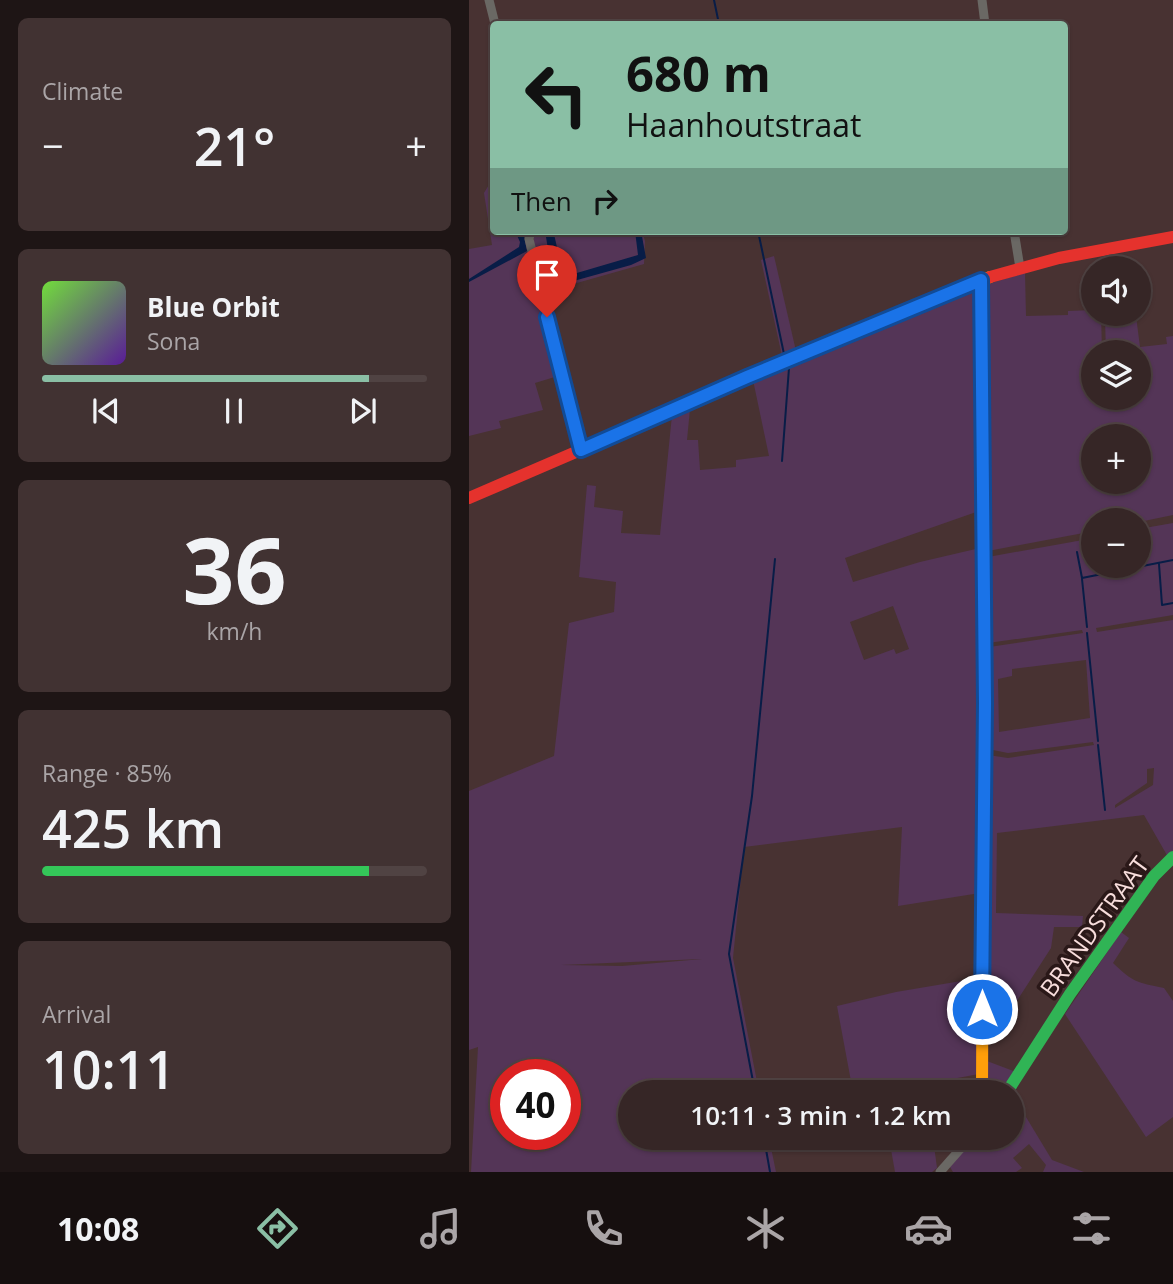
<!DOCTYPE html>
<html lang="en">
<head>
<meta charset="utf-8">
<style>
	:root { --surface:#362626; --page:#413232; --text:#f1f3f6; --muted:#aaa5a7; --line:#504343; --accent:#8abfa5 }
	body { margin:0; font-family:"Open Sans",sans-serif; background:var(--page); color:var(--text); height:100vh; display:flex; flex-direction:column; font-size:26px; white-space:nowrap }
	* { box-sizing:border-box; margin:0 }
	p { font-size:23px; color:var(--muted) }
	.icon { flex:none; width:38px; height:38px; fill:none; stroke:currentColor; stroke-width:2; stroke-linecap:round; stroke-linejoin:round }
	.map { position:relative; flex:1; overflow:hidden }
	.panel { display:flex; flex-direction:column; gap:18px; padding:18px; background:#1e1515; width:469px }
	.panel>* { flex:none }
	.top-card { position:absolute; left:21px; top:21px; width:578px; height:214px; border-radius:7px; box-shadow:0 2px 5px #0004,0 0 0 2px var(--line); background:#8abfa5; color:#111; overflow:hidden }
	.buttons { position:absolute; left:612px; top:256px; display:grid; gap:14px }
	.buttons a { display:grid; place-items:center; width:70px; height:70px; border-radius:50%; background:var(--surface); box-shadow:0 2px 5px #0004,0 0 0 2px var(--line); font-size:35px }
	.speed { position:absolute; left:21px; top:1059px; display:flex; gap:14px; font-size:35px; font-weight:700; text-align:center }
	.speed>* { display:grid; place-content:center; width:91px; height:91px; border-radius:50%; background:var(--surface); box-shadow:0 2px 5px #0004,0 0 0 2px var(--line); line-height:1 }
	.speed .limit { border:10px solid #d22; background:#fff; color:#111 }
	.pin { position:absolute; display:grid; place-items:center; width:60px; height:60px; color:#fff; margin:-72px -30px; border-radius:50% 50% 50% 0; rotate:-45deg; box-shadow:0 0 7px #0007 }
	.pin .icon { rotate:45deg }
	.me { position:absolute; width:77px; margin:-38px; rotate:0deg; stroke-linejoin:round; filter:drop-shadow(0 0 5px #0008) }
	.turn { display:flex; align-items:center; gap:24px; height:147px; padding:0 21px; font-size:32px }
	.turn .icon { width:91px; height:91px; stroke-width:2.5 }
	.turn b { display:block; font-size:49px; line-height:60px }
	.then { display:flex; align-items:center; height:66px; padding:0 21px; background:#0003; gap:14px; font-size:26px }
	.big { font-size:52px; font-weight:600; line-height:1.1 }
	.panel .card { flex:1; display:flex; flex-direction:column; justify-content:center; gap:10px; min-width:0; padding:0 24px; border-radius:10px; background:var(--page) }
	.panel .dial { align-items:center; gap:0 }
	.dial b { font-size:91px; line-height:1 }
	.song { display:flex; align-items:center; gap:21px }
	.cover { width:84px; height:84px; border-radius:10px; background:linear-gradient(135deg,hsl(100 70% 55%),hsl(270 70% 35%)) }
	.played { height:7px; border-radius:4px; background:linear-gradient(90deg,var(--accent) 85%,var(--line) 85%) }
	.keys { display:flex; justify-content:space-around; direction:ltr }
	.heat { display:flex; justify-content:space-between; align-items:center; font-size:38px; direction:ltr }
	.charge { height:10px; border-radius:5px; background:linear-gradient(90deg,#34c759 85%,var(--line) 0) }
	.trip { position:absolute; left:149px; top:1080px; width:406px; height:70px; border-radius:35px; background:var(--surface); box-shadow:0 2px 5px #0004,0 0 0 2px var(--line); font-weight:600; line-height:70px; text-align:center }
	.tabs { display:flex; height:112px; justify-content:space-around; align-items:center; background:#160f0f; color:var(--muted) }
	.tabs .icon { width:49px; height:49px }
	.tabs .selected { color:var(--accent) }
	.tabs b { font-size:32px; color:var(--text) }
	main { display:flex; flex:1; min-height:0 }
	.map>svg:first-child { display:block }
	.green { fill:#543557; fill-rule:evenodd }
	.water { fill:#081d47 }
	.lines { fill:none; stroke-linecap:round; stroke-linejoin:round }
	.stream { stroke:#081d47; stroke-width:2 }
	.street { stroke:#6a6864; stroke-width:9 }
	.fast { stroke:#30b455; stroke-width:12 }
	.slow { stroke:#ff9f0a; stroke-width:12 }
	.jam { stroke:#e5322d; stroke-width:12 }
	.route-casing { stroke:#114b97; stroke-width:18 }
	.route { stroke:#1a73e8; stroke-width:12 }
	.labels { text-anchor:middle; stroke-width:7; stroke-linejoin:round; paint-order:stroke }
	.street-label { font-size:24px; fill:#f8dddc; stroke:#2a1818 }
</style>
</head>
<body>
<main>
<section class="panel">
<div class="card"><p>Climate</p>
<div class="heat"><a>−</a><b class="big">21°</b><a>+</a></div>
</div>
<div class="card">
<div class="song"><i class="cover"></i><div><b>Blue Orbit</b><p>Sona</p></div></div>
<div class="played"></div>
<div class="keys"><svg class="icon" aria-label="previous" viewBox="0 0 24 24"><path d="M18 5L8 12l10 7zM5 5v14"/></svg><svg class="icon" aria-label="pause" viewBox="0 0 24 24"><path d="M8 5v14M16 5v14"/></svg><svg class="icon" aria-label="next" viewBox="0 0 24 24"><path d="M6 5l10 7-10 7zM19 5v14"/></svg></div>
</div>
<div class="card dial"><b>36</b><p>km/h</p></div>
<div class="card"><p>Range · 85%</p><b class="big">425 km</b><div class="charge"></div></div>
<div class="card"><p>Arrival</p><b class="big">10:11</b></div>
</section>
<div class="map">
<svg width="704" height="1172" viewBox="0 0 704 1172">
	<rect width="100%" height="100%" fill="#483232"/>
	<!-- green -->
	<g class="green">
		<path d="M21,183l3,6v42h30l35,145 -23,7 8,27 -44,11 2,7 -32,8v-187l23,-4 -8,-52z"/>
		<path d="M65,231h108l3,10 -1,23 -99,28 -11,-47z"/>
		<path d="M305,256l22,95 -14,5 -21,-96z"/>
		<path d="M556,273l1,43 42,-1v-4l26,-1v3h7l1,39h-8v45h10l1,5 4,-1v-4h30v-45h-33l-1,-33 31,-3 4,31 27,-3 -1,-7 7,-1v179l-34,7v-2h-45v11l-106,20v-267zM625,436h45v45h-45z"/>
		<path d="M505,290l5,221 -134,47 8,24 67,-20 60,-14v345l-82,13 4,-79 -158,20 -11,111 26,134h-129v46h139l7,34h-305l7,-125 -9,3v-259l85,-35 15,-133 45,-11 2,-30 -37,-5 8,-92 9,1 -2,21 29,4 -2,22 39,2 12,-120 18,-6 -3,31h11l2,30 36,-3v-7l33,-4 -16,-76zM424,606l16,43 -13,5 -2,-5 -30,11 -14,-38zM233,959l-80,7 -61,-1 140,-6zM37,1074h59v60h-59z"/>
		<path d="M704,523v92l-77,13 1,4 76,-12v232l-5,5 -24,-42 -147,18 -1,80 87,3 -1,11h-28l-3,21 -42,65 -21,-1v-257l20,3 86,-13 -1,-3 -85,11 -20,-4 1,-102 94,-14 -1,-3 -94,13v-86l106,-19v27h45v-36zM617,660l4,58 -91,14 -1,-53 14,-3v-7zM685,768l-1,17 -38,23v-3l32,-22v-14z"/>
		<path d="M652,932l8,6 -16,25c21,20 23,19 51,25l9,13v116l-27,20 -81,-123z"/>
		<path d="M510,978v96l-54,10 1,8h-73l-16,-86 59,-14z"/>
		<path d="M518,1061l29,11 -14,20h-17z"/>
		<path d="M543,1094l40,66 32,12h-41l3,-7 -17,-21 -16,14 9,10 -6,4h-63l-3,-5 24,-29h19l10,8 14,-12 -4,-4 10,-8 -11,-19z"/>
		<path d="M420,1138h44l4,30 -5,4h-37z"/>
	</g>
	<!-- water -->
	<g class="water">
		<path d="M46,231h8l4,20 -58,31v-3l50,-32 1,-5z"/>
		<path d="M166,231h6l5,27 -15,7 -61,17 -10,2c-10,-12 -11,-31 -14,-47l1,-3 5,-2 2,2 9,40 7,1 68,-20z"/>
	</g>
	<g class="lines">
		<!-- stream -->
		<g class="stream">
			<path d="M245,0l5,24"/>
			<path d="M289,231l26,123"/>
			<path d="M313,461l7,-93"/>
			<path d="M608,552l5,26 91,-18"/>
			<path d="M690,564l3,41 11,-2"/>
			<path d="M613,579l5,48"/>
			<path d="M618,633l11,108"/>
			<path d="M629,745l7,65"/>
			<path d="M286,1092l-26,-138 23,-158 23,-237"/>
			<path d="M295,1138l6,34"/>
		</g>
		<!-- street -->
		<g class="street">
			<path d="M20,0l6,24"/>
			<path d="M513,0l3,24"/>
			<path d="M62,231l-2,8 52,211"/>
			<path d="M545,231l6,37"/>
			<path d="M471,1172l30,-34"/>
		</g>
		<!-- fast -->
		<path class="fast" d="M538,1092l63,-98 84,-118 19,-19"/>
		<!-- slow -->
		<g class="slow">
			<path d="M244,393l277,-116"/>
			<path d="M513,1092l2,-466"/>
		</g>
		<!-- jam -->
		<g class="jam">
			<path d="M521,277l69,-19 114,-21"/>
			<path d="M512,280l3,346"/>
			<path d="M0,498l244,-105"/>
		</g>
	</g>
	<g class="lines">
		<!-- route casing -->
		<g class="route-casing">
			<path id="route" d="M78,317l34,133 166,-73 234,-97 4,423 -3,306"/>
		</g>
		<!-- route -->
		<use href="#route" class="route"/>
	</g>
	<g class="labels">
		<!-- street labels -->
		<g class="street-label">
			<text transform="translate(626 927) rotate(-54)" y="8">BRANDSTRAAT</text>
		</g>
	</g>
</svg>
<div class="buttons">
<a><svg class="icon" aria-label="sound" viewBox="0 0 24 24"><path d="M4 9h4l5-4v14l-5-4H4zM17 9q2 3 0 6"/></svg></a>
<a><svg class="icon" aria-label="layers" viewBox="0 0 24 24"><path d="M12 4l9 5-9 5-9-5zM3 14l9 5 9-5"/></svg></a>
<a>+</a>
<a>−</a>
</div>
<div class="speed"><div class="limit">40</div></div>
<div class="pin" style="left:78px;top:317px;background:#d93025"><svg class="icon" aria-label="arrive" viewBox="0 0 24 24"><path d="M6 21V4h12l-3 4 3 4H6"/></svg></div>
<svg class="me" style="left:513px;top:1009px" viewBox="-20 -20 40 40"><circle r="17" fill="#1a73e8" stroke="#fff" stroke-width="3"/><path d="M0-11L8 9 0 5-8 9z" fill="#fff"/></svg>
<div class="trip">10:11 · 3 min · 1.2 km</div>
<div class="top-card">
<div class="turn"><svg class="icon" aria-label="left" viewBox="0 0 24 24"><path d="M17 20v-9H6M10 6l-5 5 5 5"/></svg><div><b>680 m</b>Haanhoutstraat</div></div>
<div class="then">Then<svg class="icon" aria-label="right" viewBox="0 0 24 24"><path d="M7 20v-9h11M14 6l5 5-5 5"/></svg></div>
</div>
</div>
</main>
<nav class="tabs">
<b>10:08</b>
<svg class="icon selected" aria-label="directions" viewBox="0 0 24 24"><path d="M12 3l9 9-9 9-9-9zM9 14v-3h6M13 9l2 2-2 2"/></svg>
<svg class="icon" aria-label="music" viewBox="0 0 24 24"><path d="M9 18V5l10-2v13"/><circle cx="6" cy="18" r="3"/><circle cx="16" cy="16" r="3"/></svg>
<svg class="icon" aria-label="phone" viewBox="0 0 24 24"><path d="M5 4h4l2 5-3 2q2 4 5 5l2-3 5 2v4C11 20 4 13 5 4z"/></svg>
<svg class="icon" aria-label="climate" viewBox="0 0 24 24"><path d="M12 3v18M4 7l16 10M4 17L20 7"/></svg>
<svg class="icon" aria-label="car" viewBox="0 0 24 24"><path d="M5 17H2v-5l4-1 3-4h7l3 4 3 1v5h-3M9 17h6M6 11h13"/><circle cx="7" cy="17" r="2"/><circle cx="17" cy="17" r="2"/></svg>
<svg class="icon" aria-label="filters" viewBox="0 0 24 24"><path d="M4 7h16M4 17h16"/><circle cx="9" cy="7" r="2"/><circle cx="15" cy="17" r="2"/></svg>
</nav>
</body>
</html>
